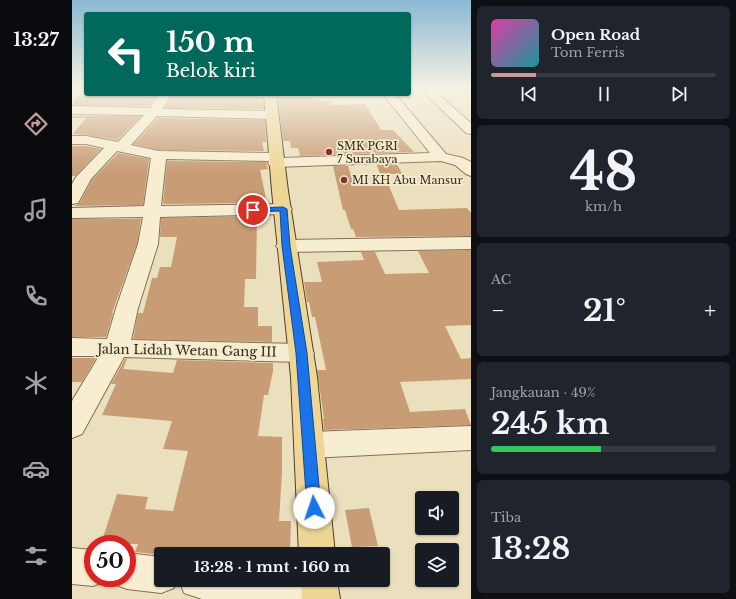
<!DOCTYPE html>
<html lang="id">
<head>
<meta charset="utf-8">
<style>
	:root { --surface:#171b24; --page:#20242c; --text:#f1f3f6; --muted:#9ea1a6; --line:#363941; --accent:#c59b9a }
	body { margin:0; font-family:"Libre Baskerville",serif; background:var(--page); color:var(--text); height:100vh; display:flex; flex-direction:column; font-size:15px; white-space:nowrap }
	* { box-sizing:border-box; margin:0 }
	p { font-size:13px; color:var(--muted) }
	.icon { flex:none; width:22px; height:22px; fill:none; stroke:currentColor; stroke-width:2; stroke-linecap:round; stroke-linejoin:round }
	.map { position:relative; flex:1; overflow:hidden }
	.side { display:flex; flex-direction:column; gap:6px; padding:6px; background:#0d0f14; width:265px }
	.side>* { flex:none }
	.hud { position:absolute; left:12px; top:12px; width:327px; height:84px; border-radius:4px; box-shadow:0 1px 3px #0004; background:#00695c; color:#fff; overflow:hidden }
	.tools { position:absolute; left:343px; top:491px; display:grid; gap:8px }
	.tools a { display:grid; place-items:center; width:44px; height:44px; border-radius:4px; background:var(--surface); box-shadow:0 1px 3px #0004; font-size:20px }
	.speed { position:absolute; left:12px; top:535px; display:flex; gap:8px; font-size:20px; font-weight:700; text-align:center }
	.speed>* { display:grid; place-content:center; width:52px; height:52px; border-radius:50%; background:var(--surface); box-shadow:0 1px 3px #0004; line-height:1 }
	.speed .limit { border:6px solid #d22; background:#fff; color:#111 }
	.pin { position:absolute; display:grid; place-items:center; width:34px; height:34px; color:#fff; margin:-17px; border:2px solid #fff; border-radius:50%; box-shadow:0 1px 4px #0007 }
	.me { position:absolute; width:44px; margin:-22px; rotate:356deg; stroke-linejoin:round; filter:drop-shadow(0 0 3px #0008) }
	.turn { display:flex; align-items:center; gap:14px; height:84px; padding:0 16px; font-size:18px }
	.turn .icon { width:52px; height:52px; stroke-width:2.5 }
	.turn b { display:block; font-size:28px; line-height:34px }
	.big { font-size:30px; font-weight:700; line-height:1.1 }
	.side .widget { flex:1; display:flex; flex-direction:column; justify-content:center; gap:6px; min-width:0; padding:0 14px; border-radius:6px; background:var(--page) }
	.side .dial { align-items:center; gap:0 }
	.dial b { font-size:52px; line-height:1 }
	.song { display:flex; align-items:center; gap:12px }
	.cover { width:48px; height:48px; border-radius:6px; background:linear-gradient(135deg,hsl(320 70% 55%),hsl(180 70% 35%)) }
	.played { height:4px; border-radius:2px; background:linear-gradient(90deg,var(--accent) 20%,var(--line) 20%) }
	.keys { display:flex; justify-content:space-around; direction:ltr }
	.heat { display:flex; justify-content:space-between; align-items:center; font-size:22px; direction:ltr }
	.charge { height:6px; border-radius:3px; background:linear-gradient(90deg,#34c759 49%,var(--line) 0) }
	.trip { position:absolute; left:82px; top:547px; width:236px; height:40px; border-radius:4px; background:var(--surface); box-shadow:0 1px 3px #0004; font-weight:700; line-height:40px; text-align:center }
	main { display:flex; flex:1; min-height:0 }
	.tabs { display:flex; flex-direction:column; width:72px; justify-content:space-around; align-items:center; background:#090b0e; color:var(--muted) }
	.tabs .icon { width:28px; height:28px }
	.tabs .active { color:var(--accent) }
	.tabs b { font-size:18px; color:var(--text) }
	.map>svg:first-child { display:block }
	.building { fill:#c89c75 }
	.lines { fill:none; stroke-linecap:round; stroke-linejoin:round }
	.minor-casing { stroke:#827058; stroke-width:2 }
	.major-casing { stroke:#503f2c; stroke-width:2 }
	.minor { fill:#f7edd0; fill-rule:evenodd }
	.major { fill:#eed796; fill-rule:evenodd }
	.route { fill:#1a73e8; stroke:#114b97 }
	.poi-dot { fill:#8f2f2a; stroke:#f3eacd; stroke-width:1.5 }
	.labels { text-anchor:middle; stroke-width:3.5; stroke-linejoin:round; paint-order:stroke }
	.far-poi-label { font-size:11px; fill:#32281c; stroke:#f3eacd; text-anchor:start }
	.street-label { font-size:13px; fill:#32281c; stroke:#f3eacd }
</style>
</head>
<body>
<main>
<nav class="tabs">
<b>13:27</b>
<svg class="icon active" aria-label="directions" viewBox="0 0 24 24"><path d="M12 3l9 9-9 9-9-9zM9 14v-3h6M13 9l2 2-2 2"/></svg>
<svg class="icon" aria-label="music" viewBox="0 0 24 24"><path d="M9 18V5l10-2v13"/><circle cx="6" cy="18" r="3"/><circle cx="16" cy="16" r="3"/></svg>
<svg class="icon" aria-label="phone" viewBox="0 0 24 24"><path d="M5 4h4l2 5-3 2q2 4 5 5l2-3 5 2v4C11 20 4 13 5 4z"/></svg>
<svg class="icon" aria-label="climate" viewBox="0 0 24 24"><path d="M12 3v18M4 7l16 10M4 17L20 7"/></svg>
<svg class="icon" aria-label="car" viewBox="0 0 24 24"><path d="M5 17H2v-5l4-1 3-4h7l3 4 3 1v5h-3M9 17h6M6 11h13"/><circle cx="7" cy="17" r="2"/><circle cx="17" cy="17" r="2"/></svg>
<svg class="icon" aria-label="filters" viewBox="0 0 24 24"><path d="M4 7h16M4 17h16"/><circle cx="9" cy="7" r="2"/><circle cx="15" cy="17" r="2"/></svg>
</nav>
<div class="map">
<svg width="399" height="599" viewBox="0 0 399 599">
	<rect width="100%" height="100%" fill="#ebe0be"/>
	<!-- building -->
	<g class="building">
		<path d="M7,94h79l-9,12 -77,-1z"/>
		<path d="M101,94h84v3h6l1,12 -99,-1z"/>
		<path d="M206,97h32l1,2h7l1,2h11l2,4 33,-1 16,26h12l21,22 -114,4 -2,-8h-7l-1,-7h-7z"/>
		<path d="M0,116h69l-24,24 -31,-5 -13,-1 13,-16h-14z"/>
		<path d="M86,118l107,2 1,22h-4l2,9 -105,-1 -25,-6z"/>
		<path d="M0,146h14l15,3 -26,27h-3z"/>
		<path d="M46,153l31,6 -6,46 -69,1 5,-2 13,-24z"/>
		<path d="M95,161l99,1 2,7 -8,1 7,33 -104,1z"/>
		<path d="M325,164l5,10h-22l-3,-9z"/>
		<path d="M261,166h15l6,20h35l10,24 68,-2 4,5v23l-115,1 -3,-8h-2l-6,-19h-2z"/>
		<path d="M185,216l-1,63h-11l-1,28h14v19h14v16l-139,-3 5,-26h5l9,-35h5l3,-11h11l6,-30h-17l1,-19z"/>
		<path d="M0,219h69l-4,25 -25,69h1l-7,24h-34z"/>
		<path d="M399,250v75l-26,1 16,33 10,-1v21l-71,3 10,30 55,-3 6,16 -147,5 -1,-11h1l-7,-49h9l-11,-53h-3l-3,-15h-2l-3,-20h18l-5,-20 47,-2 -3,-8h14l10,22 44,-1 -11,-22z"/>
		<path d="M0,358h24l-14,24h-10z"/>
		<path d="M53,359h2l-4,10 50,4 4,-13 96,3v8l-5,24h-4l-6,41 24,1v36l-3,48h12l-1,31h-2v2h-127v1l-26,-3 3,-8h-37l16,-50 31,3 -3,12 28,2 15,-60 -25,-2 9,-28 -70,-6 14,-31h-5z"/>
		<path d="M297,508l9,38 -26,1 -7,-37z"/>
	</g>
	<g class="lines">
		<!-- minor casing -->
		<g class="minor-casing">
			<g id="minor">
				<path d="M348,89h12l39,34v11l-5,-1z"/>
				<path d="M88,94h12l-10,15 109,2 4,1 2,3 -2,3 -4,1 -114,-3 -26,29 28,6 116,2 5,1 2,3 -1,1 149,-5 -47,-59h12l51,60 17,4 8,4v14l-5,-2 -11,-9 -14,-4 -166,6 -5,-1 -2,-3 1,-2 -103,-2 -5,47 122,-2 6,1 3,4 -3,4 -6,1 -123,3 -2,27 -20,64 -7,32 171,4 9,3 3,6 -3,6 -9,3 -178,-5 -42,77 -10,4v-37l27,-45h-27v-18l35,1 9,-31 22,-64 5,-27 -71,1v-10l72,-2 7,-48 -34,-7 -26,28 -13,24 -6,1v-20l4,-7 28,-29 -18,-4h-14v-8h14l32,6 26,-27 -72,-1v-8l78,2z"/>
				<path d="M399,237v12l-185,3 -7,-2 -3,-4 3,-4 7,-2z"/>
				<path d="M399,426v24l-161,8 -10,-4 -5,-9 5,-9 10,-4z"/>
				<path d="M0,548l21,2v28h14l-1,3 -13,5 -21,-2z"/>
				<path d="M55,553l34,4v23h16l-3,8 -13,5 -34,-4 -13,-5 -2,-6h15z"/>
				<path d="M107,580h148l6,3 6,13 -1,3h-136l-18,-6z"/>
			</g>
		</g>
		<!-- major casing -->
		<g class="major-casing">
			<g id="major">
				<path d="M192,94h12l12,97 29,186 18,177h-36l-8,-177 -19,-186z"/>
				<path d="M229,580h36l3,19h-38z"/>
			</g>
		</g>
		<!-- minor -->
		<use href="#minor" class="minor"/>
		<!-- major -->
		<use href="#major" class="major"/>
	</g>
	<!-- sky -->
	<linearGradient id="sky" x2="0" y2="1"><stop stop-color="#8bb8d4"/><stop offset="0.51" stop-color="#f6f1e2"/><stop offset="1" stop-color="#f6f1e2" stop-opacity="0"/></linearGradient>
	<rect width="399" height="173" fill="url(#sky)"/>
	<!-- route -->
	<path class="route" d="M211,207l4,2 3,37 17,107 14,155 -2,4 -5,2 -5,-2 -2,-4 -11,-155 -14,-107 -2,-35 -27,1 -4,-2 4,-2z"/>
	<!-- markers -->
	<g class="poi-dot">
		<circle cx="257" cy="152" r="4"/>
		<circle cx="272" cy="180" r="4"/>
	</g>
	<g class="labels">
		<!-- far-poi labels -->
		<g class="far-poi-label">
			<text x="265" y="150">SMK PGRI<tspan x="265" dy="13">7 Surabaya</tspan></text>
			<text x="280" y="184">MI KH Abu Mansur</text>
		</g>
		<!-- street labels -->
		<g class="street-label">
			<text transform="translate(115 350) rotate(1)" y="5">Jalan Lidah Wetan Gang III</text>
		</g>
	</g>
</svg>
<div class="tools">
<a><svg class="icon" aria-label="sound" viewBox="0 0 24 24"><path d="M4 9h4l5-4v14l-5-4H4zM17 9q2 3 0 6"/></svg></a>
<a><svg class="icon" aria-label="layers" viewBox="0 0 24 24"><path d="M12 4l9 5-9 5-9-5zM3 14l9 5 9-5"/></svg></a>
</div>
<div class="speed"><div class="limit">50</div></div>
<div class="pin" style="left:181px;top:210px;background:#d93025"><svg class="icon" aria-label="arrive" viewBox="0 0 24 24"><path d="M6 21V4h12l-3 4 3 4H6"/></svg></div>
<svg class="me" style="left:242px;top:508px" viewBox="-20 -20 40 40"><circle r="19" fill="#fff"/><path d="M0-13L10 11 0 6-10 11z" fill="#1a73e8"/></svg>
<div class="trip">13:28 · 1 mnt · 160 m</div>
<div class="hud">
<div class="turn"><svg class="icon" aria-label="left" viewBox="0 0 24 24"><path d="M17 20v-9H6M10 6l-5 5 5 5"/></svg><div><b>150 m</b>Belok kiri</div></div>
</div>
</div>
<section class="side">
<div class="widget">
<div class="song"><i class="cover"></i><div><b>Open Road</b><p>Tom Ferris</p></div></div>
<div class="played"></div>
<div class="keys"><svg class="icon" aria-label="previous" viewBox="0 0 24 24"><path d="M18 5L8 12l10 7zM5 5v14"/></svg><svg class="icon" aria-label="pause" viewBox="0 0 24 24"><path d="M8 5v14M16 5v14"/></svg><svg class="icon" aria-label="next" viewBox="0 0 24 24"><path d="M6 5l10 7-10 7zM19 5v14"/></svg></div>
</div>
<div class="widget dial"><b>48</b><p>km/h</p></div>
<div class="widget"><p>AC</p>
<div class="heat"><a>−</a><b class="big">21°</b><a>+</a></div>
</div>
<div class="widget"><p>Jangkauan · 49%</p><b class="big">245 km</b><div class="charge"></div></div>
<div class="widget"><p>Tiba</p><b class="big">13:28</b></div>
</section>
</main>
</body>
</html>
